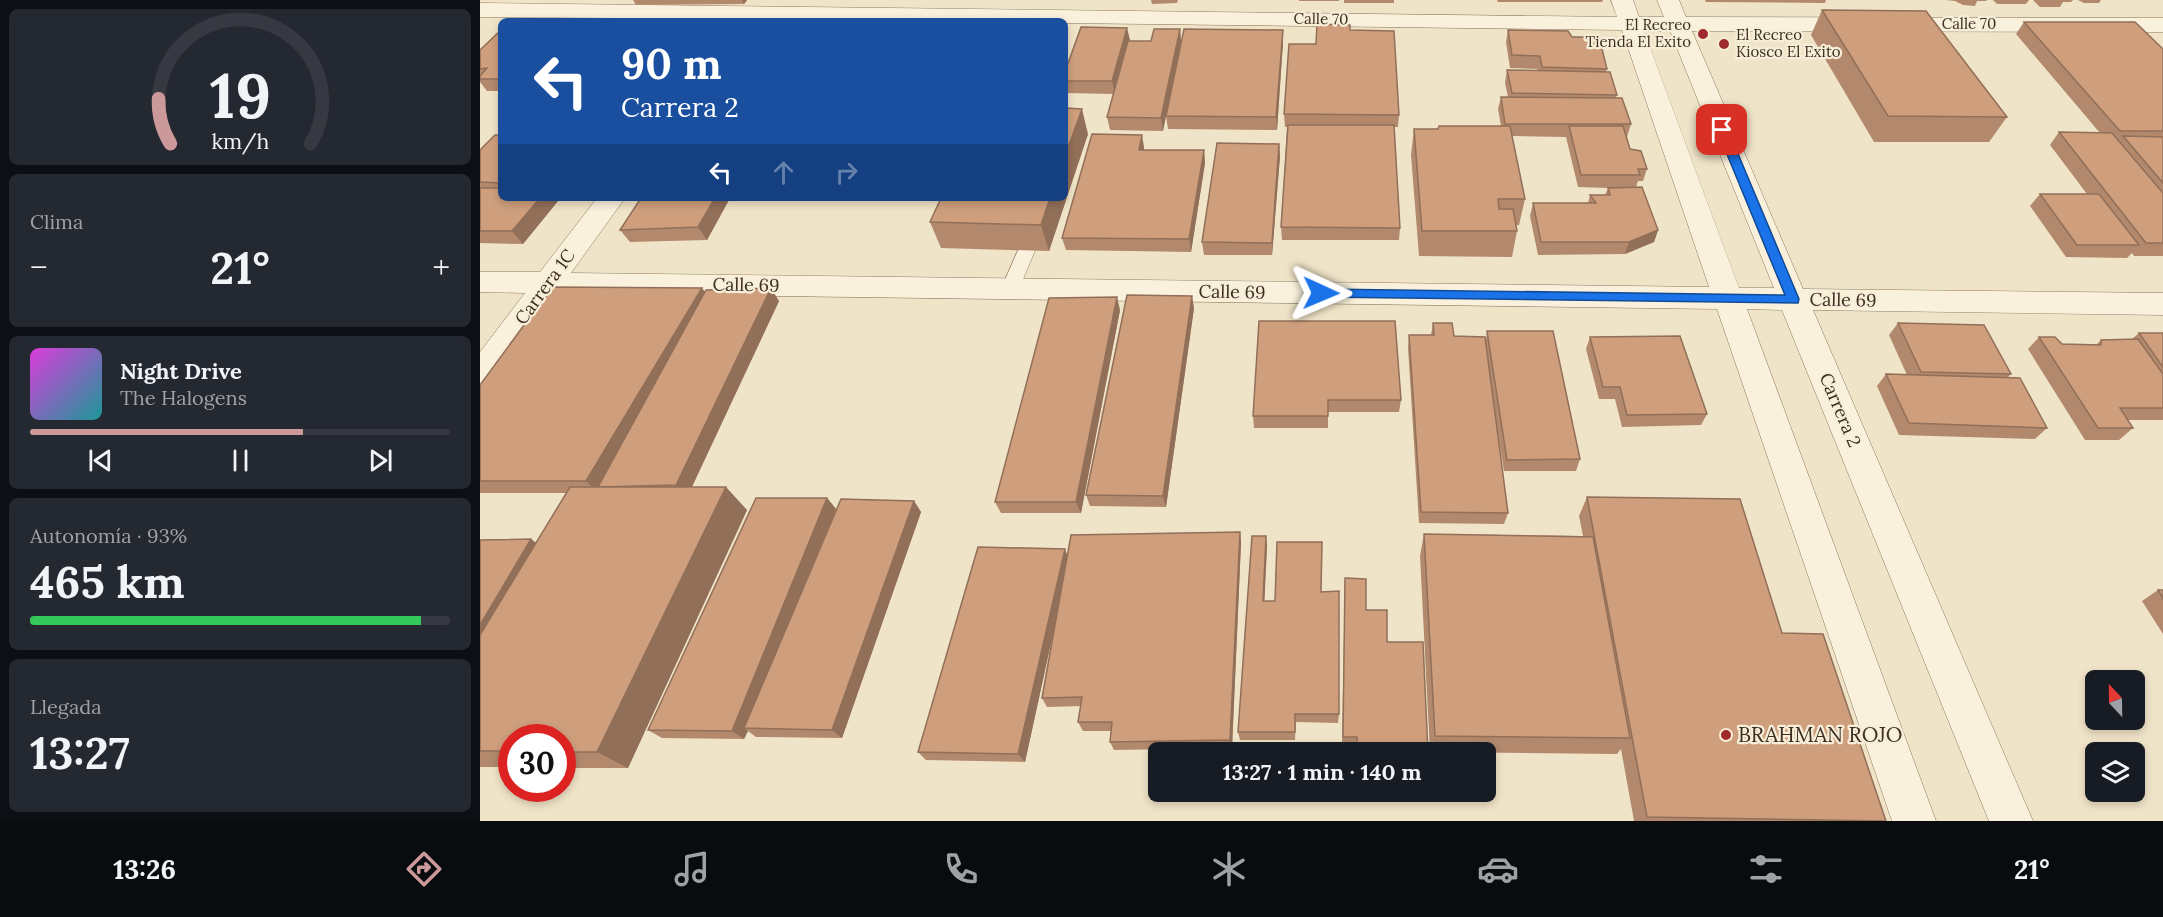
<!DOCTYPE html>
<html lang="es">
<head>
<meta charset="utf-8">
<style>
	:root { --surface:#171b24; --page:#242831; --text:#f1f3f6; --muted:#9ea1a6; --line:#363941; --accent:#cc999b }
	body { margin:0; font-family:Lora,serif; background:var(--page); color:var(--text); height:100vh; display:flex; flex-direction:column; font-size:22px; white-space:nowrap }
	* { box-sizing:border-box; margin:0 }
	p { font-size:20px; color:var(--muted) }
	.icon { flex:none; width:33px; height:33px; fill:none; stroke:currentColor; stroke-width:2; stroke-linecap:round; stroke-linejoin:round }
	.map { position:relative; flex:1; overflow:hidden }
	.sheet { display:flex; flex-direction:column; gap:9px; padding:9px; background:#0d0f14; width:480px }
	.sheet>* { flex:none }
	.guide { position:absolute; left:18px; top:18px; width:570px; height:183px; border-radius:9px; box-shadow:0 3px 9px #0003; background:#1a4fa0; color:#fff; overflow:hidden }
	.needle { width:39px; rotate:338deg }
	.tools { position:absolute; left:1605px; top:670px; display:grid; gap:12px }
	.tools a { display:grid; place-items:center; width:60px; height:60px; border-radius:9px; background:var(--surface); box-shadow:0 3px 9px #0003; font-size:30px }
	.speed { position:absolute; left:18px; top:724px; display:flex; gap:12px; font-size:30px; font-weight:700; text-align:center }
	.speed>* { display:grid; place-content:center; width:78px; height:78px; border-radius:50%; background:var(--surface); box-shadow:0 3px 9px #0003; line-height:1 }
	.speed .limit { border:9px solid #d22; background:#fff; color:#111 }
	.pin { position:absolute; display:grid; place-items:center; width:51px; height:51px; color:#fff; margin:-26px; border-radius:12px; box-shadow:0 3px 9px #0006 }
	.me { position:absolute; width:66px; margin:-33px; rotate:91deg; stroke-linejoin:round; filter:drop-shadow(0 0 4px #0008) }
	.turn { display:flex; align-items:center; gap:21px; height:126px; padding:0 24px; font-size:27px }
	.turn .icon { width:78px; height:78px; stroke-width:2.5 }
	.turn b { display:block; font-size:42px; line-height:51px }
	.lanes { display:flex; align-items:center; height:57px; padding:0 24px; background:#0003; justify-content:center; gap:30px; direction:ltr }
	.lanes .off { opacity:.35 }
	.big { font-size:45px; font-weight:800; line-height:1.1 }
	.sheet .tile { flex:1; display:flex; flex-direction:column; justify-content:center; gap:9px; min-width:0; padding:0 21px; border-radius:9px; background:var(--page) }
	.sheet .dial { align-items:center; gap:0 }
	.dial svg { height:156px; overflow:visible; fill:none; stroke:var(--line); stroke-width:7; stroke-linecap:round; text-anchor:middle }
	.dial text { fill:var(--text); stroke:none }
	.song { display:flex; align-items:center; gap:18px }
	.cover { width:72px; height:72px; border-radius:9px; background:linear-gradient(135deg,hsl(300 70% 55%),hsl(180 70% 35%)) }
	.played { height:6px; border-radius:3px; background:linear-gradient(90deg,var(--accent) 65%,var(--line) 65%) }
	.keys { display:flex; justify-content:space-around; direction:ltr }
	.heat { display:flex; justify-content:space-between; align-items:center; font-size:33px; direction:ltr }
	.charge { height:9px; border-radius:4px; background:linear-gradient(90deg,#34c759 93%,var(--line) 0) }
	.trip { position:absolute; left:668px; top:742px; width:348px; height:60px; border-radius:9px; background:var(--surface); box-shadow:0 3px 9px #0003; font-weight:800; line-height:60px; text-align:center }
	.menu { display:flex; height:96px; justify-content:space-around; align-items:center; background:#090b0e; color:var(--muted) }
	.menu .icon { width:42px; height:42px }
	.menu .selected { color:var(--accent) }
	.menu b { font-size:27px; color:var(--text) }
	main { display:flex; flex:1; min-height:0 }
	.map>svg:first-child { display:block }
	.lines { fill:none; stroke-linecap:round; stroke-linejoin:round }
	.lane-casing { stroke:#8d765c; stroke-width:1 }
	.street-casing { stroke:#8d765c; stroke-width:1 }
	.lane { fill:#faf1dc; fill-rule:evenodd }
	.street { fill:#faf1dc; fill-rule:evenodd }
	.wall { fill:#b2896c }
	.shaded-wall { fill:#916f58 }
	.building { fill:#cf9f7d; stroke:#916f58; stroke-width:1.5 }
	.route { fill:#1a73e8; stroke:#114b97; stroke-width:1.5 }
	.poi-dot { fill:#9e2a2b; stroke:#f7eed8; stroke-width:2 }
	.labels { text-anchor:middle; stroke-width:4.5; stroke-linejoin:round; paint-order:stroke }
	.far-street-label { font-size:15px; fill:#3d2e20; stroke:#f7eed8 }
	.far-poi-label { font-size:15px; fill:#3d2e20; stroke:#f7eed8; text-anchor:end }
	.street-label { font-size:18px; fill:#3d2e20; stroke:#f7eed8 }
	.near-poi-label { font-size:21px; fill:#3d2e20; stroke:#f7eed8; text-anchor:start }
</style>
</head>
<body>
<main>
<section class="sheet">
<div class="tile dial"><svg viewBox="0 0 100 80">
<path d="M14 69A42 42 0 1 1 86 69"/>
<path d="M14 69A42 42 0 0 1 8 46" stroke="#cc999b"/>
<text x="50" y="56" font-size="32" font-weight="700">19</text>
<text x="50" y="72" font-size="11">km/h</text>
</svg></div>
<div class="tile"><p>Clima</p>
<div class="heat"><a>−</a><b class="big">21°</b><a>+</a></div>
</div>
<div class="tile">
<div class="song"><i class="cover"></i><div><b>Night Drive</b><p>The Halogens</p></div></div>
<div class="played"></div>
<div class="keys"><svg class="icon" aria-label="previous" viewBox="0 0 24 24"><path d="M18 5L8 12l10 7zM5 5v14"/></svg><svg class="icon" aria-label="pause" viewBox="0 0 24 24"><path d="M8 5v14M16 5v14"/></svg><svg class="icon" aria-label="next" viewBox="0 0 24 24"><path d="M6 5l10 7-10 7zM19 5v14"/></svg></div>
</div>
<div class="tile"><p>Autonomía · 93%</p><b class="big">465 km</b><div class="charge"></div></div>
<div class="tile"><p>Llegada</p><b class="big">13:27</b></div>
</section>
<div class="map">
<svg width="1683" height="821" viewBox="0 0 1683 821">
	<rect width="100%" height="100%" fill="#f0e4c8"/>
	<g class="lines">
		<!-- lane casing -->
		<g class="lane-casing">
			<path id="lane" d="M561,198h16l-38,91 -3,4 -6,2 -6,-2 -3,-4z"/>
		</g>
		<!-- street casing -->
		<g class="street-casing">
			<path id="street" d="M1131,0h22l6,17h25l-7,-17h22l7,17 477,1v14l-471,-1 111,258 360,4v22l-350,-5 220,511h-44l-207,-511 -35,-1 189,512h-44l-175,-512 -1160,-16 -66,92 -11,3v-36l45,-59 -45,-1v-20h60l57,-74h28l-54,75 1138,14 -87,-257 -557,-7v-2l-585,-4v-14l1137,14zM1164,31h26l104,257h-35z"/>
		</g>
		<!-- lane -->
		<use href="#lane" class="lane"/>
		<!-- street -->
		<use href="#street" class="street"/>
	</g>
	<!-- wall -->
	<g class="wall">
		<path d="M153,0h114l-3,4 -108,1z"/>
		<path d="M671,0h27l-1,3 -25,1z"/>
		<rect x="819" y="0" width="40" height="1"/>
		<rect x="864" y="0" width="50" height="3"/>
		<path d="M1017,0h106l-1,2h-104z"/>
		<path d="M1225,0h121l-1,3 -119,-1z"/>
		<path d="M1466,0h41l-1,1h-9l-2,5 -12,-1 -8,-4z"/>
		<path d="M1513,0h36l-3,4h-29z"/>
		<path d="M1553,0h40l-2,2h-8l-3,5h-20z"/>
		<path d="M1598,0h23l-2,3h-15z"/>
		<path d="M1342,10l185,107 -18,25h-115l-63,-107z"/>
		<path d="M1544,22l139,27v207h-29l-2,-3 -5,5 -61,-1 -36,-51 10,-12h47l-37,-49 9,-13 41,1 -84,-99z"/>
		<path d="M700,29l1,12 -18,90 -53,-1 -3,-13 7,-23 -49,-1v-21l65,-32 -1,1h22z"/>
		<path d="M21,30v61h-14l-7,-9v-32z"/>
		<path d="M803,30v12l-6,88 -109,-1 -2,-13z"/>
		<path d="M870,30l49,85 -1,12h-4l6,101 -1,12h-117l-1,-13 6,-100h-2l-1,-13 32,-70z"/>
		<path d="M1028,30l64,7 35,32 -1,2 11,24 -1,2 15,27 -4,13 3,12 17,20 -4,12h-5l-2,6 22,43 -4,12 -29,12 -87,1 -8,-39 3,-13h55l2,-8h15l3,-7 -30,-1 -12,-50 -54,-1 13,63 -6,26h-3l1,6 -5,26 -93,-1 -8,-101 3,-26h24l63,-3 -3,-17 3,-12h7l-3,-14 2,-13 31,1 -1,-2 -27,-1 -4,-26z"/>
		<path d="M608,134l-39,117 -108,-3 -11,-26z"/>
		<path d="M21,135v63l57,3 -35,43 -43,-1v-93z"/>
		<path d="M799,144l1,12 -8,99h-68l-2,-13z"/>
		<path d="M664,147v3h60l1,13 -14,89 -125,-2 -4,-12z"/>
		<path d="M250,198l-23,42 -77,2 -10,-12z"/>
		<path d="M225,292l74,9 -87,186 55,23 -119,258h-66v-30h-50v29h-32v-227l51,-1 5,4 31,-50h-87v-108z"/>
		<path d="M714,308l-28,199 -76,-1 -4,-11z"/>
		<path d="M640,310l-39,203h-80l-6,-11z"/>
		<path d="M915,321l6,79 -2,12h-71v16h-74l-1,-12z"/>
		<path d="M953,323l21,13 32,3 1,-8 93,128 -4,12h-72l-8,-49 12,91 -4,11 -85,-1 -11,-175 1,-13h22z"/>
		<path d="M1418,323l113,51 -3,3 39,51 -12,11 -136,-4 -22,-49 9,-12 21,1 -18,-40z"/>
		<path d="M1659,333h24v87h-35l5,8 -14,12h-34l-57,-91 11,-12 23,7 34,1 5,-5 31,-1z"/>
		<path d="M1110,337l117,77 -6,11 -79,2 -7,-28h-16l-13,-50z"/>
		<path d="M1107,497l195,136 104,188h-252l-13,-72 -4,5 -187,-2 -10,-196 4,-22 159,2 -4,-20z"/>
		<path d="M347,498l9,11 78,-8 7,11 -79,226 -86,-1 -8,-6 -4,8 -82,-1 -14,-8z"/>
		<path d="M760,532l1,11 -9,205 -118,2 -4,-8 1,-11h-28l-5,-9 3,-16 -34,1 -5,-9 11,-64 -28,128 -99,-2 -8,-8 149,-197z"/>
		<path d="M787,546l-3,55h11l46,-9 18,122 -1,9 -42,-1 -1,18h-55l-2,-8z"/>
		<path d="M865,578l42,64 41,111h-72v-8h-14z"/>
		<path d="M1678,590h5v44l-21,-33z"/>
	</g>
	<!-- shaded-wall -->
	<g class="shaded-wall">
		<path d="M262,0h5l-3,4z"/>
		<path d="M647,28l3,12 -15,54 -3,-13z"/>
		<path d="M700,29l1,12 -18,90 -2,-13z"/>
		<path d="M803,30v12l-6,88 -1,-13z"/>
		<path d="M602,109l6,25 -39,117 -8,-26 9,-27h15v-42z"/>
		<path d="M662,135l2,12 -3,15 -2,-12z"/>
		<path d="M799,144l1,12 -8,99v-12z"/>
		<path d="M724,150l1,13 -14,89 -2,-13z"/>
		<path d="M60,198h16l2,3 -35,43 -11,-13z"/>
		<path d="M235,198h15l-23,42 -9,-13z"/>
		<path d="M1178,230l-4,12 -29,12 4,-12z"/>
		<path d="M222,288l9,12 -112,193 -13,-12z"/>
		<path d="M291,288l8,13 -92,196 -11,-12z"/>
		<path d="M712,296l2,12 -28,199 -3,-11z"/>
		<path d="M637,297l3,13 -39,203 -5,-11z"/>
		<path d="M246,487l21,23 -119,258 -31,-16z"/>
		<path d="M347,498l9,11 -92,219 4,3 -4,8 -12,-8z"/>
		<path d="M434,501l7,11 -79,226 -10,-8z"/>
		<path d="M760,532l1,11 -9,205 -2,-8z"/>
		<path d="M786,536l1,10 -3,65 -1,-10z"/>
		<path d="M51,539l14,11 -65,114v-39z"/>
		<path d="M585,549l4,11 -44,202 -7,-8z"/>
	</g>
	<!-- building -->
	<g class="building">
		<path d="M1342,10l104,1 81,106 -119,-1z"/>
		<path d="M1544,22h111l28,27v82h-43z"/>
		<path d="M837,24l33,1v5l44,1 5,84 -115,-1 5,-70h27z"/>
		<path d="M601,27l46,1 -15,53h-47v-9z"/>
		<path d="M674,29h26l-19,89 -54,-1 21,-76h23z"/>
		<path d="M704,29l99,1 -7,87 -110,-1z"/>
		<path d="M21,30v49h-21v-3l7,-8 -7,1v-19z"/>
		<path d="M1028,30l60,1 4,6h27l8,32 -65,-2 -2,-11 -28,-1z"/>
		<path d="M1027,70l103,2 7,23 -105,-2z"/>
		<path d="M1021,97l121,1 9,26h-126z"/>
		<path d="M585,108l17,1 -17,47z"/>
		<path d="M808,125h106l6,103 -119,-1z"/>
		<path d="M959,126h71l15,73h-27l1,10h14l4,22h-95l-8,-102h24z"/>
		<path d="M1089,126h54l7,23 11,2 6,18h-9l2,6h-59z"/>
		<path d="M1579,132l53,1 51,60v50h-17z"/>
		<path d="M612,134l50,1 -3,15h65l-15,89 -127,-1z"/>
		<path d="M15,135h6v48l-21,-1v-32z"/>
		<path d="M1643,136l40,1v46z"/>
		<path d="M737,143l62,1 -7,99 -70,-1z"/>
		<path d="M1162,187l16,43 -29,12h-88l-8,-39h63l-6,-8h20l-2,-7z"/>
		<path d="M0,188h21v10h39l-28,33h-32z"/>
		<path d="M1560,194h59l40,51h-62z"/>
		<path d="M161,198h74l-17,29 -78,3z"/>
		<path d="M461,198h109l-9,27 -111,-3z"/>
		<path d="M72,287l150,1 -116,193h-106v-96z"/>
		<path d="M291,288l-95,197 -78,2 108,-197z"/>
		<path d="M647,295l65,1 -29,200 -77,-1z"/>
		<path d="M637,297l-41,205h-81l54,-204z"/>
		<path d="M779,321h136l6,79h-73v16h-75z"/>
		<path d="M953,323h19l2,13 31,1 23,176 -87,-1 -12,-177h25z"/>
		<path d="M1418,323l86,2 27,49 -90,-2z"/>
		<path d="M1007,331h66l27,128 -73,1z"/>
		<path d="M1659,333h24v34z"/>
		<path d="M1200,336l27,78 -80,1 -7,-28h-17l-13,-50z"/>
		<path d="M1559,337h16l7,7 39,1v-5l37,-1 25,35v34h-43l13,20h-35z"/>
		<path d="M1406,374l134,4 27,50 -138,-5z"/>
		<path d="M90,487h156l-129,265h-35v-14h-50v13h-32v-116z"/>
		<path d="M1107,497l153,2 42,134 41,1 63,187 -239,-4z"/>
		<path d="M276,498h71l-95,233 -84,-1z"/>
		<path d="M361,499l73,2 -82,229 -88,-2z"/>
		<path d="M760,532l-10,208 -120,2 2,-20h-34l4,-25 -40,1 29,-163z"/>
		<path d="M944,534l169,3 37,201 -195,-2z"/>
		<path d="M772,536h14l-3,65h12l2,-59h45l-1,50 18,-1v123h-44v18h-57z"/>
		<path d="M51,539l-51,86v-85z"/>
		<path d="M498,547l87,2 -47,205 -100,-2z"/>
		<path d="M865,578l21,1v31h21v32h36l5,111h-71v-16h-14z"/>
		<path d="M1678,590h5v8z"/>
	</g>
	<!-- route -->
	<path class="route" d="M1242,126l6,4 71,169 -1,4 -477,-6 -6,-4 6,-4 464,6 -68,-165z"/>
	<!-- markers -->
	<g class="poi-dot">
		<circle cx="1223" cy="34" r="6"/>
		<circle cx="1244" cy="44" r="6"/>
		<circle cx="1246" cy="735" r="6"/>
	</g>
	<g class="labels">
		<!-- far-street labels -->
		<g class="far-street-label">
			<text transform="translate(841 19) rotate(1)" y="5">Calle 70</text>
			<text x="1489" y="29">Calle 70</text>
		</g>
		<!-- far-poi labels -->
		<g class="far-poi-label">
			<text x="1211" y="30">El Recreo<tspan x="1211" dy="17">Tienda El Exito</tspan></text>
			<text x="1256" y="40" text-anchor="start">El Recreo<tspan x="1256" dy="17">Kiosco El Exito</tspan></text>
		</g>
		<!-- street labels -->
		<g class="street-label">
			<text transform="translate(266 285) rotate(1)" y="6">Calle 69</text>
			<text transform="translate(65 287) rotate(-54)" y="6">Carrera 1C</text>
			<text transform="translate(752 292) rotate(1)" y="6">Calle 69</text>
			<text transform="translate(1363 300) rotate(1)" y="6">Calle 69</text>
			<text transform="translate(1360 410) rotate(67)" y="6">Carrera 2</text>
		</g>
		<!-- near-poi labels -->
		<g class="near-poi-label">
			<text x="1258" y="742">BRAHMAN ROJO</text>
		</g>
	</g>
</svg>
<div class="tools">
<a><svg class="needle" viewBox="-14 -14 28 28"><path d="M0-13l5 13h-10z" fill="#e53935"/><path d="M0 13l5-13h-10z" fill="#9ea1a6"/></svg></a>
<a><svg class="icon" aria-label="layers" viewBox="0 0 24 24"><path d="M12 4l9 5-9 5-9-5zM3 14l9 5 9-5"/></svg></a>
</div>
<div class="speed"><div class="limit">30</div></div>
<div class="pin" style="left:1242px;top:130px;background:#d93025"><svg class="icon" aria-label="arrive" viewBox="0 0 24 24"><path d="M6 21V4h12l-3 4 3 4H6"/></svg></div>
<svg class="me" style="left:841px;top:293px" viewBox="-20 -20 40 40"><path d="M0-17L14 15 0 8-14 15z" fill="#1a73e8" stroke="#fff" stroke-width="4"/></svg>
<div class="trip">13:27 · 1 min · 140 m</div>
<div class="guide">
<div class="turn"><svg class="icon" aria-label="left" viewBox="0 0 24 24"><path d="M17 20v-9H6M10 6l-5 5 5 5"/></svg><div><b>90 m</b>Carrera 2</div></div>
<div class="lanes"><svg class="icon" aria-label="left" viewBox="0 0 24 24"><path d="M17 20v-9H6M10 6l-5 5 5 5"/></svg><svg class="icon off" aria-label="ahead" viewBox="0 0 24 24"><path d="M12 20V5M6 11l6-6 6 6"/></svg><svg class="icon off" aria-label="right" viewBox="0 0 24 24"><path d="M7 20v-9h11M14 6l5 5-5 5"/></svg></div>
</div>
</div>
</main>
<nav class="menu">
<b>13:26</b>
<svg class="icon selected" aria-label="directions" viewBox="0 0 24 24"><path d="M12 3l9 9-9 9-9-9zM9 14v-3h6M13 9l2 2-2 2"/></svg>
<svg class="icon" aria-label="music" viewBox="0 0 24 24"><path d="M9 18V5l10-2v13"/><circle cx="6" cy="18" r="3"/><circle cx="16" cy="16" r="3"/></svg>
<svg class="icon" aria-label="phone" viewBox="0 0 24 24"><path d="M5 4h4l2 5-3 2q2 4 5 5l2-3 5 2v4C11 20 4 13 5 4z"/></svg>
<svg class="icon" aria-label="climate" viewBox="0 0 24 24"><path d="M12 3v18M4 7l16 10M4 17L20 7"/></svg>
<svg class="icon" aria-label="car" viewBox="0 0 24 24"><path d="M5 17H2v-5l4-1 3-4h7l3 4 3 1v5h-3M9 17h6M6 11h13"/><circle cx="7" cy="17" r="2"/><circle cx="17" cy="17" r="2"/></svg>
<svg class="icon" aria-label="filters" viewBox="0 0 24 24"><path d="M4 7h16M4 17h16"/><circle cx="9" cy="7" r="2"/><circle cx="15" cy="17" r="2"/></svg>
<b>21°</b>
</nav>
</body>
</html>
